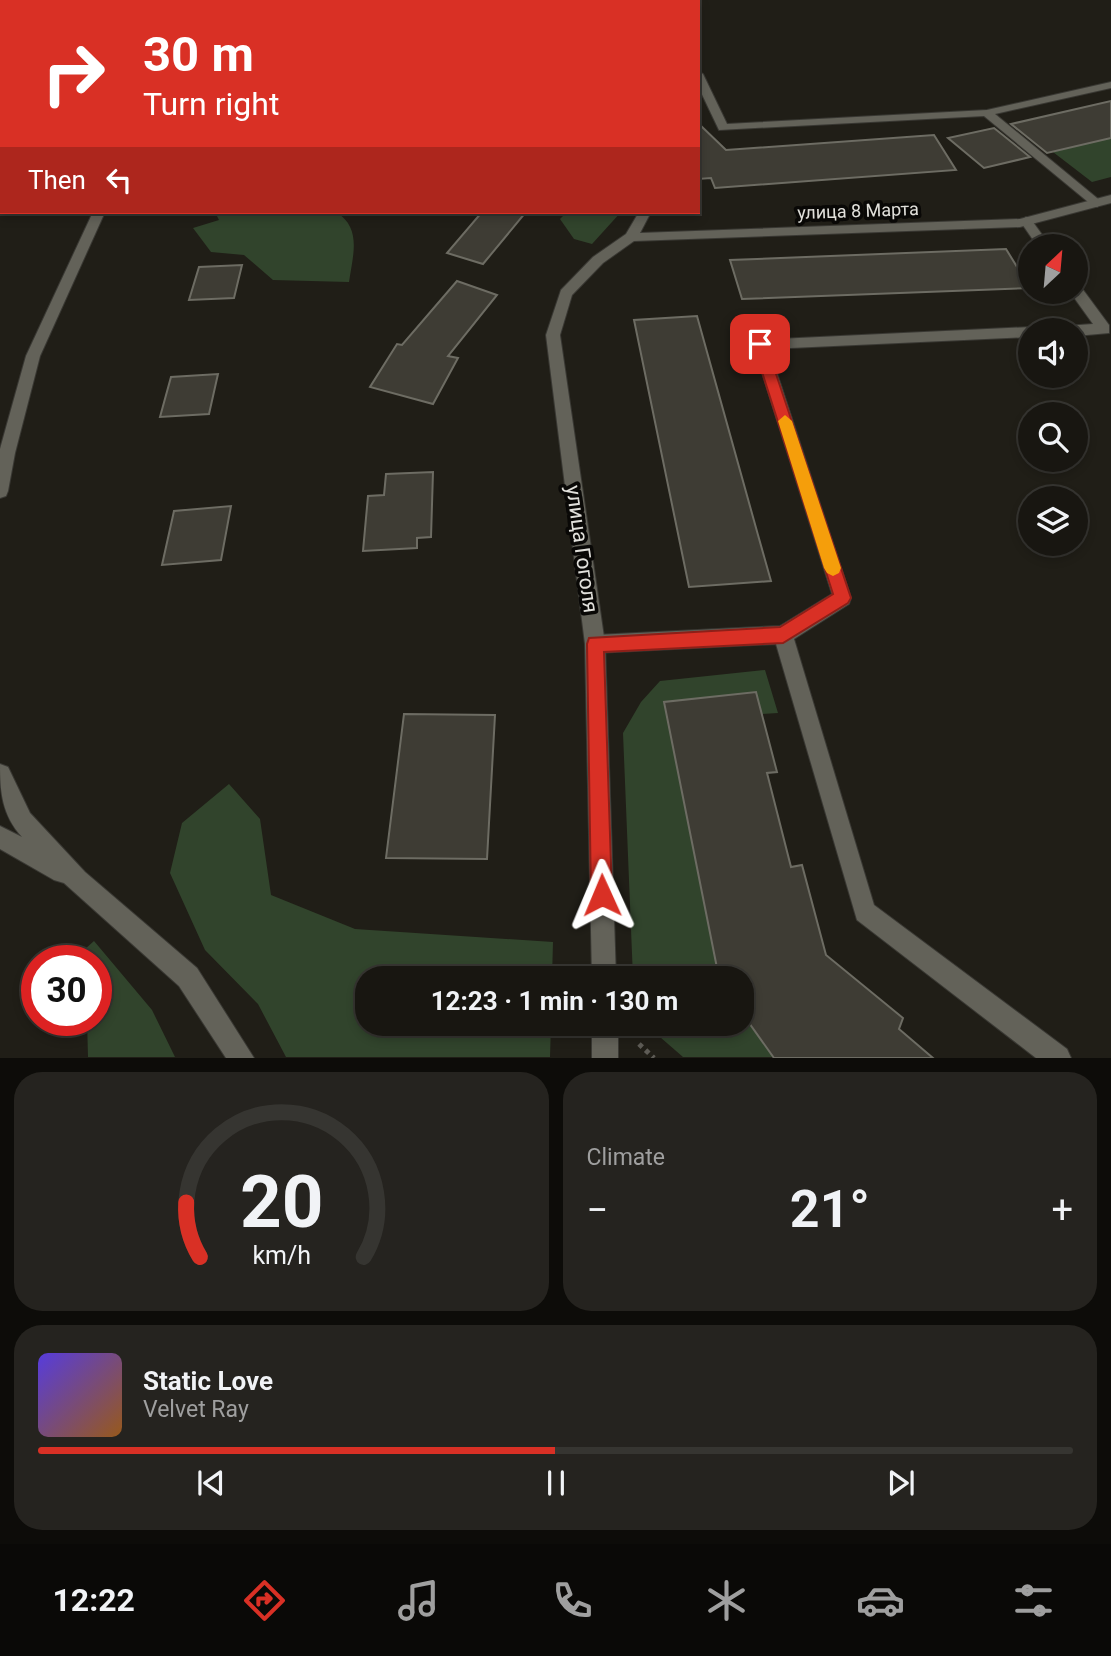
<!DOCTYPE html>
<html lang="en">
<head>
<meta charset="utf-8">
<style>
	:root { --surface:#181611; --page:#25231f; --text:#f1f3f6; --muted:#9f9f9f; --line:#363531; --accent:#d93025 }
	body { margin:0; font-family:Roboto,sans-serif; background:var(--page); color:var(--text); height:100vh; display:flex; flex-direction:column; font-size:26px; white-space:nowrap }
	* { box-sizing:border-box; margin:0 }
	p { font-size:23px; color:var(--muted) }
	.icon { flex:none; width:38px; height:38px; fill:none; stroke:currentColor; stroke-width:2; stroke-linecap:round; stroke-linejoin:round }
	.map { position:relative; height:1058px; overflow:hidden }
	.sheet { display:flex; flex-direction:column; gap:14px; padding:14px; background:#0d0c09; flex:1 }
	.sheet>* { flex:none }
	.banner { position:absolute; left:0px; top:0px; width:700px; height:214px; box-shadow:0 4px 10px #0003,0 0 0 2px var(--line); background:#d93025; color:#fff; overflow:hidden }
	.needle { width:46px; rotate:26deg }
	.buttons { position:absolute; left:1018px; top:234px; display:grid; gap:14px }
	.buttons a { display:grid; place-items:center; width:70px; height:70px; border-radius:50%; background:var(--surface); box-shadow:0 4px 10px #0003,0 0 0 2px var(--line); font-size:35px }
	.speed { position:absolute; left:21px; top:945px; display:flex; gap:14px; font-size:35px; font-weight:700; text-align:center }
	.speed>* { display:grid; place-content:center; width:91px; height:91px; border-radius:50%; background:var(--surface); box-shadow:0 4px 10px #0003,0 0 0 2px var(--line); line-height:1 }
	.speed .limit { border:10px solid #d22; background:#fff; color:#111 }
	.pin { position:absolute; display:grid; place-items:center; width:60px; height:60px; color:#fff; margin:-30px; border-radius:14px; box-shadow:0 4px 10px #0006 }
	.me { position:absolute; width:77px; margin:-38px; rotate:359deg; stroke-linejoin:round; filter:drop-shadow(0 0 5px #0008) }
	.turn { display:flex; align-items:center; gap:24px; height:147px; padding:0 28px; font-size:32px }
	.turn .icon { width:91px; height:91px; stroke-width:2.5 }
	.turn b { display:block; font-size:49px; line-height:60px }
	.then { display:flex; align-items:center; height:66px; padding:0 28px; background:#0003; gap:14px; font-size:26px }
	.big { font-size:52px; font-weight:700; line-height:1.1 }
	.sheet .widget { flex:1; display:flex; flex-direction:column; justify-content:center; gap:10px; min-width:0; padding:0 24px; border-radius:28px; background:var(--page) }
	.sheet .dial { align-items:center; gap:0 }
	.dial svg { height:182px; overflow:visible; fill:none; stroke:var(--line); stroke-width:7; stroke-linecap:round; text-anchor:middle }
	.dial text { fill:var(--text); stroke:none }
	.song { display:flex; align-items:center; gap:21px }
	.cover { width:84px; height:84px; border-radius:10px; background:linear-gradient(135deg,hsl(250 70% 55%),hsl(30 70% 35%)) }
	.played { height:7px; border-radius:4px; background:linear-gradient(90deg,var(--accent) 50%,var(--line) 50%) }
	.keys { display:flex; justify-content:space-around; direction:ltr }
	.heat { display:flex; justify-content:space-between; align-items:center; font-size:38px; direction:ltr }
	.sheet .tiles { flex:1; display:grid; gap:14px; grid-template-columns:1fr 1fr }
	.widget:last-child { grid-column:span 2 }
	.trip { position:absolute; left:355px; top:966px; width:399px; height:70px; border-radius:28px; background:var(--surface); box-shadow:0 4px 10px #0003,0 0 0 2px var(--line); font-weight:700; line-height:70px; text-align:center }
	.tabs { display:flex; height:112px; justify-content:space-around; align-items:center; background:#0a0907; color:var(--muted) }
	.tabs .icon { width:49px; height:49px }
	.tabs .active { color:var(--accent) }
	.tabs b { font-size:32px; color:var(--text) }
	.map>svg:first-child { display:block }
	.green { fill:#31442c }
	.building { fill:#3e3c34; stroke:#6d6c63; stroke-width:2 }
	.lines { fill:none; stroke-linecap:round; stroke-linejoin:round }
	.lane-casing { stroke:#393833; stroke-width:2 }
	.street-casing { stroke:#393833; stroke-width:2 }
	.path { stroke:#5e5c56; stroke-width:5; stroke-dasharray:4.5 4.5; stroke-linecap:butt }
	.lane { fill:#636259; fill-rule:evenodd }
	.street { fill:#636259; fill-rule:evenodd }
	.route { fill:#d93025; stroke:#8d1f18; stroke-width:2 }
	.slow { fill:#f59e0b }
	.labels { text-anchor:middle; stroke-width:7; stroke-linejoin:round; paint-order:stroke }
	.far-street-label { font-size:18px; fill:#e1e0db; stroke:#090806 }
	.street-label { font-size:21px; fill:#e1e0db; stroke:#090806 }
</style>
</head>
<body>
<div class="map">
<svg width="1111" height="1058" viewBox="0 0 1111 1058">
	<rect width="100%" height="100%" fill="#201e17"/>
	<!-- green -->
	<g class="green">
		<path d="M1111,138v39l-19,5 -39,-30z"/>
		<path d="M215,212h121c26,16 17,43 13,70l-76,-2 -29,-25 -33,-3 -18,-24 26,-8z"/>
		<path d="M567,212h54l-29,32 -18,-5 -14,-20z"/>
		<path d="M765,670l13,43 -16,1 -7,-22 -90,10 54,276h-86l-10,-245 18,-31 19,-21z"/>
		<path d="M229,784l31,35 11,76 84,34 198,13 -1,36h-184v46h183l-1,33h-264l-28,-53 -53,-54 -35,-77 12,-50z"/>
		<path d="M94,941l58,69 23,47h-87l-1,-37h9v-59h-11l-1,-11z"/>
		<path d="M742,1013l32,44h-91l-38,-33h97z"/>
	</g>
	<!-- building -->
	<g class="building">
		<path d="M1111,101v37l-64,15 -36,-29z"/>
		<path d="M698,123l28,27 208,-15 22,35 -241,18 -4,-10 -13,1z"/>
		<path d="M994,128l36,29 -46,11 -36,-30z"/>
		<path d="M482,212h44l-43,52 -36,-11z"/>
		<path d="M1006,249l24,39 -288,11 -12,-39z"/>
		<path d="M242,265l-8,33 -45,2 10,-33z"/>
		<path d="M457,281l40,14 -49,61 10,2 -25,46 -63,-17 27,-43 5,1z"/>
		<path d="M697,316l61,219 13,46 -82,6 -55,-267z"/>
		<path d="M218,374l-9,40 -49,3 11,-40z"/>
		<path d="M433,472l-2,65 -14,1v10l-54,3 5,-55 16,-1 2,-21z"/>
		<path d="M231,506l-10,54 -59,5 12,-54z"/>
		<path d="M756,692l21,80 -10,1 24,94 11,-2 24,90 77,63 -4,11 34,29h-159l-32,-45v-35h-23l-55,-276z"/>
		<path d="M404,714l91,1 -8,144 -101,-1z"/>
	</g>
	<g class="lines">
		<!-- lane casing -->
		<g class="lane-casing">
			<g id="lane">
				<path d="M576,0h10l-11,2z"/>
				<path d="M698,71l5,3 24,50 260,-14 124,-28v6l-116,26 108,89 -6,4 -4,-1 -109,-90 -265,14 -21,-44z"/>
				<path d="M1026,217l4,1 21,29h-13l-18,-26z"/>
				<path d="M1076,285l5,2 28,38v8l-33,3v-5h-18l7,-5 28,-2 -23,-32h6z"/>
				<path d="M1031,327l6,4h-6v6l-262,12 82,249 -2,6 -55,35 80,266 193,144 4,9h-35l-179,-138 -81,-276 -181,9 -7,-2 -3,-7 3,-7 7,-2 185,-9 52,-32 -79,-250 2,-4z"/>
			</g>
		</g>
		<!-- street casing -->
		<g class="street-casing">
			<g id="street">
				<path d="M266,0h11l-12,2z"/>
				<path d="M1111,195v8l-91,24 -386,14 -31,22 -31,32 -12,40 45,309 11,334h-24l-7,-334 -39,-309 15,-45 32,-33 33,-23 13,-22h12l-11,21 380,-14z"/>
				<path d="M93,212h12l-65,144 -25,97 -7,38 -2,5 -6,2v-49l26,-93z"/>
				<path d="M0,764l8,3 22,46 55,59 112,96 57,90h-28l-47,-72 -115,-103 -10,-3 -54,-31v-23l22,11c-20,-22 -22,-45 -22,-73z"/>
				<rect x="592" y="1024" width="26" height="34"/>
			</g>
		</g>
		<!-- path -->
		<path class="path" d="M639,1044l15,14"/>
		<!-- lane -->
		<use href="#lane" class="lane"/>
		<!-- street -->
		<use href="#street" class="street"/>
	</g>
	<!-- route -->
	<path class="route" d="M760,339l6,5 85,254 -3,5 -65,40 -179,9 8,243 -3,7 -7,3 -8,-3 -3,-7 -4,-251 2,-6 191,-11 53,-33 -80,-250z"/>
	<!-- slow -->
	<path class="slow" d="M785,415l7,6 49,147 -2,5 -6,3 -6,-3 -3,-5 -46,-147z"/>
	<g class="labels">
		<!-- far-street labels -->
		<g class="far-street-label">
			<text transform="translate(858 211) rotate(-2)" y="6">улица 8 Марта</text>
		</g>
		<!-- street labels -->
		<g class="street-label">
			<text transform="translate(582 549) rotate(82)" y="7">улица Гоголя</text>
		</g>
	</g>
</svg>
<div class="buttons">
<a><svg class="needle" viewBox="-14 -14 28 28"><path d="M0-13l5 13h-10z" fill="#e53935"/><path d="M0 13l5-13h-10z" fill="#9f9f9f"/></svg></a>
<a><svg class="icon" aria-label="sound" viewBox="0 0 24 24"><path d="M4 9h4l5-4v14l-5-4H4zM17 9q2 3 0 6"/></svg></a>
<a><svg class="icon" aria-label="search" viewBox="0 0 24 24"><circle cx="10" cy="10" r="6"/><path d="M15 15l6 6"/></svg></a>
<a><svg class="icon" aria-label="layers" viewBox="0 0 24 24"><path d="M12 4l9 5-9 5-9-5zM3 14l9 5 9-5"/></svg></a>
</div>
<div class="speed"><div class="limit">30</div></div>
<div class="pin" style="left:760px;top:344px;background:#d93025"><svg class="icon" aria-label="arrive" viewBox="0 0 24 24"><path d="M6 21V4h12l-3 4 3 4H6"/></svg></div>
<svg class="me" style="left:602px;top:895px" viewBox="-20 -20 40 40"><path d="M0-17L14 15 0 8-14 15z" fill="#d93025" stroke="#fff" stroke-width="4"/></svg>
<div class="trip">12:23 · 1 min · 130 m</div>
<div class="banner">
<div class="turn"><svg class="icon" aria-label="right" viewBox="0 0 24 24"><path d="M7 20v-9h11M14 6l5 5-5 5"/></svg><div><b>30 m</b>Turn right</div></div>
<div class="then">Then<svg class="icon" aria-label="left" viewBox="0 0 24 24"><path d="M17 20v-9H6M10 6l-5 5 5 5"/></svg></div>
</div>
</div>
<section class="sheet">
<div class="tiles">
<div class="widget dial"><svg viewBox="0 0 100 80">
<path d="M14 69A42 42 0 1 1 86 69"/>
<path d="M14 69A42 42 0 0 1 8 45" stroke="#d93025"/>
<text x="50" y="56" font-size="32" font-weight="700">20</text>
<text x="50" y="72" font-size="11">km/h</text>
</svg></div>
<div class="widget"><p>Climate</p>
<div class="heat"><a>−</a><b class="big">21°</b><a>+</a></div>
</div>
<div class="widget">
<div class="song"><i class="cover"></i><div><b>Static Love</b><p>Velvet Ray</p></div></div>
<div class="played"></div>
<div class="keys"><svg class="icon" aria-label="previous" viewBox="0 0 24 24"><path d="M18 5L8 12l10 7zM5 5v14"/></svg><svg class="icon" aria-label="pause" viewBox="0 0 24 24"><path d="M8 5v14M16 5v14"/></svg><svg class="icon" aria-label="next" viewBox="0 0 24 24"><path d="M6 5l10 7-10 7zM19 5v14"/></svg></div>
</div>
</div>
</section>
<nav class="tabs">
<b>12:22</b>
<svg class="icon active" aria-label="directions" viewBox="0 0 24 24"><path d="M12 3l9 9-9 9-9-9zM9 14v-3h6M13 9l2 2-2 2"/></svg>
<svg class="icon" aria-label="music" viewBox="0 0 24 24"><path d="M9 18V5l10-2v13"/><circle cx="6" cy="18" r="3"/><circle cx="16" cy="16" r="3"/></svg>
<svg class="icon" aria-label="phone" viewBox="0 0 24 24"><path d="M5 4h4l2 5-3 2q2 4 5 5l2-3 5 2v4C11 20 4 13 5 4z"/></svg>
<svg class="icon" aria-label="climate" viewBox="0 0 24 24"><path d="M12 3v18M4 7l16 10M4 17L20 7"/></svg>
<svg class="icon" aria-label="car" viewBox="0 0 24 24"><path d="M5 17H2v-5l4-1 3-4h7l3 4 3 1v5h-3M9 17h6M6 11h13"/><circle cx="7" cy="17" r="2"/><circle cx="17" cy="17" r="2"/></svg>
<svg class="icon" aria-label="filters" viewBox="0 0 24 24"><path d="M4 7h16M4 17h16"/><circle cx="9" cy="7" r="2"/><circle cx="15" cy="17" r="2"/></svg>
</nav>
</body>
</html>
